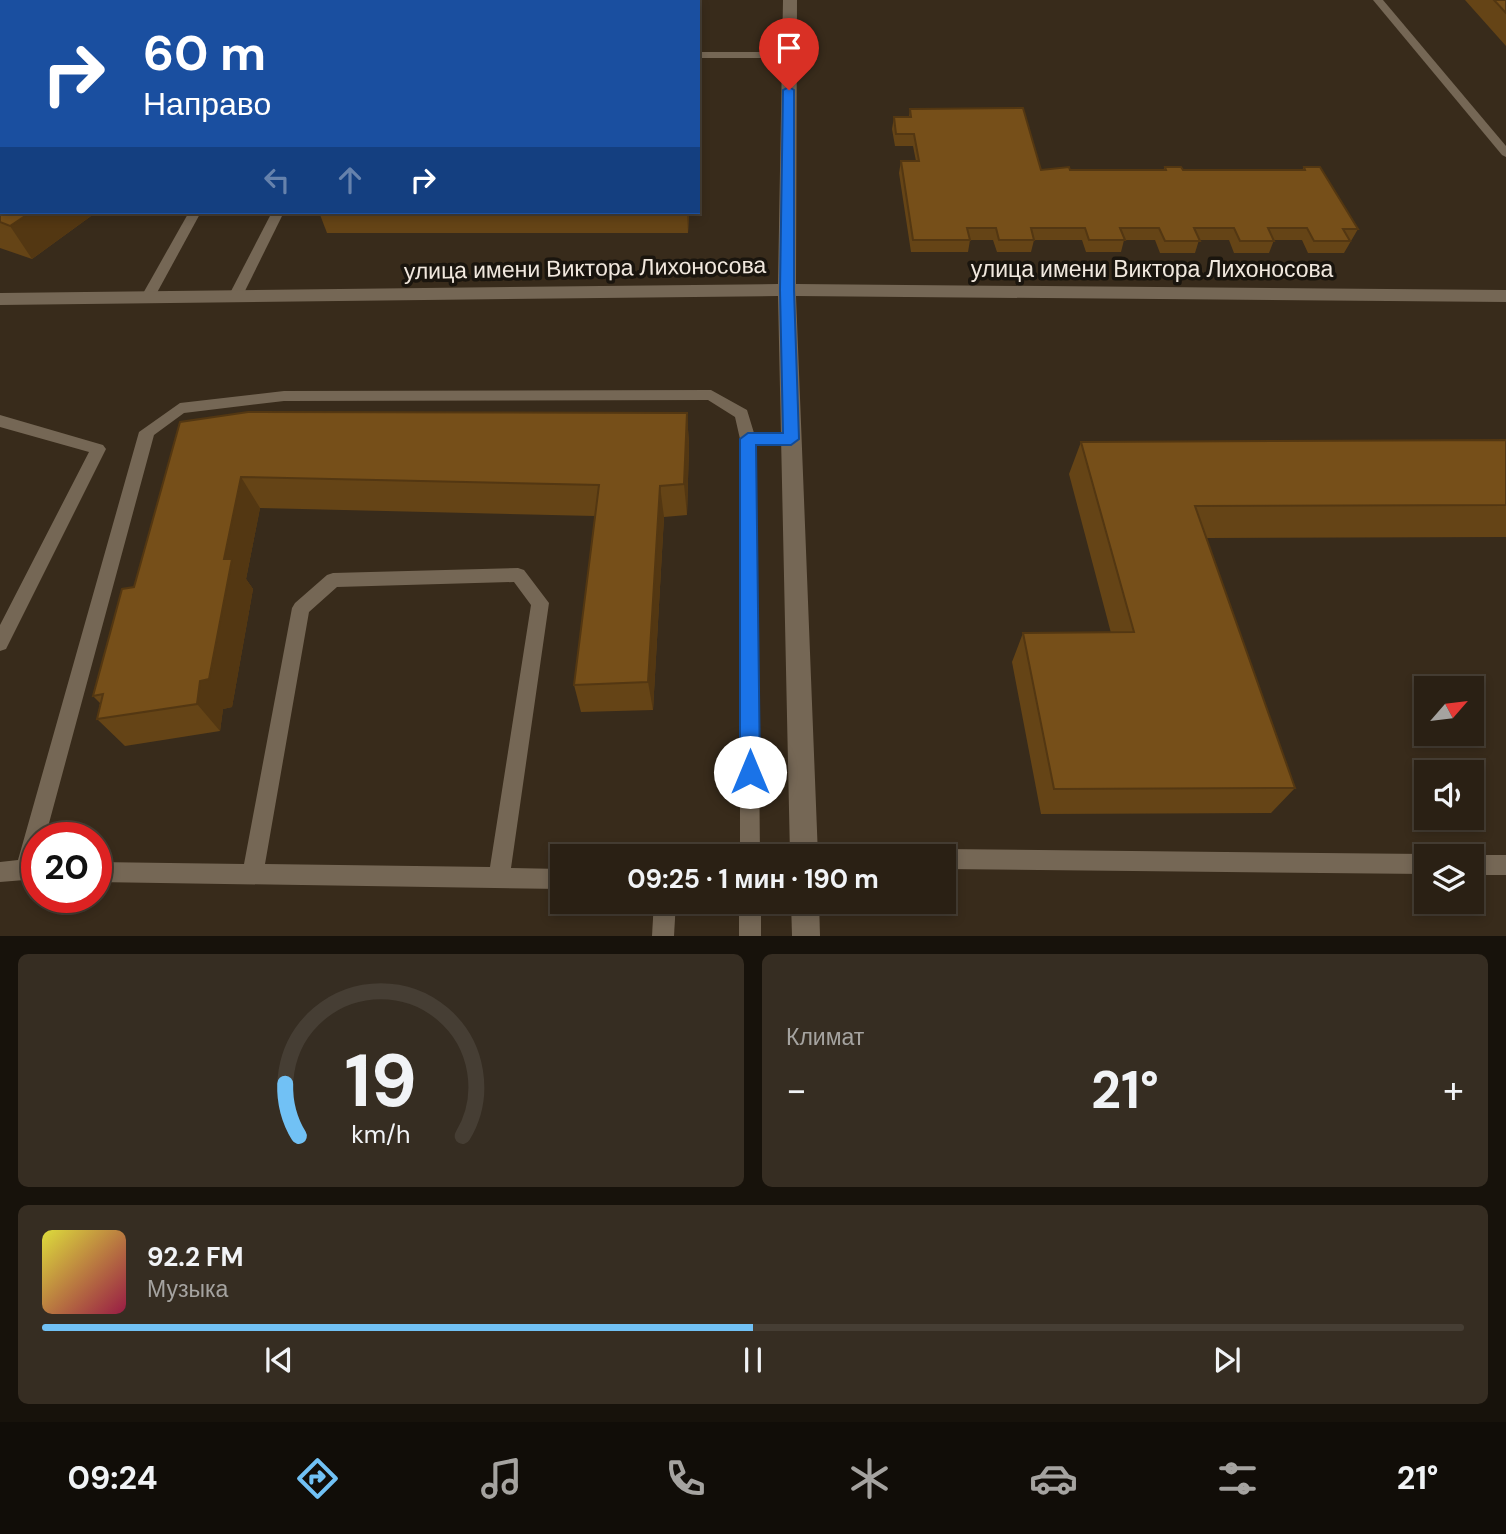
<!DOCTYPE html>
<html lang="ru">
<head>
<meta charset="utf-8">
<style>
	:root { --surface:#2a2014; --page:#362d22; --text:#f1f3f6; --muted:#a5a3a0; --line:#463e34; --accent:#71c1f5 }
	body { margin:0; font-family:"DM Sans",sans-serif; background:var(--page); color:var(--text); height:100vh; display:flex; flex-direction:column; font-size:26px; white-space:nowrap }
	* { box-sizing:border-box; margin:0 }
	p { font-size:23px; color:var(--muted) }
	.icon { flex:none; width:38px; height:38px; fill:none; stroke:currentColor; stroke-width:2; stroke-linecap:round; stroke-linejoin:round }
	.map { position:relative; height:936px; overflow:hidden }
	.sheet { display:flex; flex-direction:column; gap:18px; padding:18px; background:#17120b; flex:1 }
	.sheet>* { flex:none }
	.hud { position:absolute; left:0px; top:0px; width:700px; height:214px; box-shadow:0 4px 10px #0003,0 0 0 2px var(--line); background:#1a4fa0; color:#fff; overflow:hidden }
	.needle { width:46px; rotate:62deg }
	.buttons { position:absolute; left:1414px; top:676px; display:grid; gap:14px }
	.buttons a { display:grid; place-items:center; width:70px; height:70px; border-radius:0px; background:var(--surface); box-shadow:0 4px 10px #0003,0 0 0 2px var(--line); font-size:35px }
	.speed { position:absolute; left:21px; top:822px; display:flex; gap:14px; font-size:35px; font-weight:700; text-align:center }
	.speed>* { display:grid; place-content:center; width:91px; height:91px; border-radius:50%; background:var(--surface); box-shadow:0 4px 10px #0003,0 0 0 2px var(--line); line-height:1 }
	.speed .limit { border:10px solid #d22; background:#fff; color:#111 }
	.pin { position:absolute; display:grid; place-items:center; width:60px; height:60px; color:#fff; margin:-72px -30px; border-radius:50% 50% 50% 0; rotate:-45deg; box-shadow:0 0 7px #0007 }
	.pin .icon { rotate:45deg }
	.me { position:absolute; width:77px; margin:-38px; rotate:0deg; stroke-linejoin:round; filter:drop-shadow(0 0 5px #0008) }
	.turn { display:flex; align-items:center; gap:24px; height:147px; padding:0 28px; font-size:32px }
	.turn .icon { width:91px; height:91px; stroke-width:2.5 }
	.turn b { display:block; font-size:49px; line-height:60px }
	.lanes { display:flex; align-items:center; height:66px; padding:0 28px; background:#0003; justify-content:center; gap:35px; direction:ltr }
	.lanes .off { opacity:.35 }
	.big { font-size:52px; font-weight:700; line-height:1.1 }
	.sheet .widget { flex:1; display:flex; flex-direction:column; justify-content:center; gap:10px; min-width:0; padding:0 24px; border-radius:10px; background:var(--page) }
	.sheet .dial { align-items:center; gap:0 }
	.dial svg { height:182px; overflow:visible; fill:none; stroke:var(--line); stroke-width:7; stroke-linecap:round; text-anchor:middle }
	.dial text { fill:var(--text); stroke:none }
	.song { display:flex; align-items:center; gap:21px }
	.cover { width:84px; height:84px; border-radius:10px; background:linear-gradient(135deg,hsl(60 70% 55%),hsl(340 70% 35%)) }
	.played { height:7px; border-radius:4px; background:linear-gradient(90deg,var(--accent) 50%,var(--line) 50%) }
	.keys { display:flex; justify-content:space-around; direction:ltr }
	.heat { display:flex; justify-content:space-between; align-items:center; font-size:38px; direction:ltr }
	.sheet .tiles { flex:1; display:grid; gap:18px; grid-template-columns:1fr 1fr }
	.widget:last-child { grid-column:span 2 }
	.trip { position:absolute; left:550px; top:844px; width:406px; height:70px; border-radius:0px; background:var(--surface); box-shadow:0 4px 10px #0003,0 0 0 2px var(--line); font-weight:700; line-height:70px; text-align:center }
	.menu { display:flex; height:112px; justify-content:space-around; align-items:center; background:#110d08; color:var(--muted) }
	.menu .icon { width:49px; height:49px }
	.menu .active { color:var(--accent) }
	.menu b { font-size:32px; color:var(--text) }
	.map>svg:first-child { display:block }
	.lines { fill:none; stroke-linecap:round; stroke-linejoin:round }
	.lane { fill:#756755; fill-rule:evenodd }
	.street { fill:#756755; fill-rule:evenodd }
	.wall { fill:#654416 }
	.shaded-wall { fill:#533712 }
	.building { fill:#764f19; stroke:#533712; stroke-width:2 }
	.route { fill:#1a73e8; stroke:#114b97; stroke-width:2 }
	.labels { text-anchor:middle; stroke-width:7; stroke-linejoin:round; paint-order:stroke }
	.street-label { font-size:23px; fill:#f1e8de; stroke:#1a150e }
</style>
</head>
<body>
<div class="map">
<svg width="1506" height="936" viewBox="0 0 1506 936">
	<rect width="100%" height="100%" fill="#382b1b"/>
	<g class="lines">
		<!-- lane -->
		<g class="lane">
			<path d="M154,0h11l-12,2z"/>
			<path d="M221,0h10l-11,2z"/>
			<rect x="555" y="0" width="10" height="2"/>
			<path d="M1373,0h10l123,146v11l-4,-2z"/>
			<path d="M698,52h91l5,3 -5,3h-91z"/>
			<path d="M189,212h12l-48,88h-10l-2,-3z"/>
			<path d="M272,212h12l-42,85 -7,4 -5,-1 -2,-3z"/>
			<path d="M711,390l36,20 7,23h37l8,6 -8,6h-35l4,411h-20v-417l-5,-22 -27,-17 -424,1 -100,12 -30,22 -109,403h-8v41l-37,3v-20l18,-2 121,-428 41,-29 104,-12z"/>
			<path d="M0,415l103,30 3,4 -100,200 -6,2v-26l89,-173 -89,-25z"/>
			<path d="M518,568l6,2 25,33 -38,265 51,1v20l-466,-7v-20l148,2 48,-256 3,-5 32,-28 6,-2zM514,582l17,23 -41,262 -225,-3 44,-252 28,-25z"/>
			<path d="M943,849l483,5 5,2h-5v18l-483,-5v-13h-9l2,-4z"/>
			<path d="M1472,855h34v20h-34v-19h-3z"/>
			<path d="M654,901h22l-2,35h-22z"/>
			<rect x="739" y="901" width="22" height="35"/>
		</g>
		<!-- street -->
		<g class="street">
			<path d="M783,0h14l-1,284 710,6v12l-710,-6 22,560h-28l-12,-560 -778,9v-12l778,-9z"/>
			<path d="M791,901h28l1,35h-28z"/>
		</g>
	</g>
	<!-- wall -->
	<g class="wall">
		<path d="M578,0h118v2h-117z"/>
		<path d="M1465,0h41v46z"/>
		<path d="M2,16v60h-2v-59z"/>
		<path d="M910,109l131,61h122l2,-3 18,3h119l2,-3 54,62 -14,24h-36l-6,-13h-28l-5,13h-35l-5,-13h-30l-4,13h-35l-5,-13h-31l-3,12h-35l-4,-12h-48l-3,12h-34l-4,-12h-23l-2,12h-57l-12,-79 2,-12h15l-3,-15h-18l-3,-17 2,-12h15z"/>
		<path d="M0,159l89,54 2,3 -59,43 -32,-11z"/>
		<path d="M319,212h370l-1,21h-361z"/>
		<path d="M687,413l2,32 -2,70 -23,2 -11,193 -72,2 -7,-27 21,-169 -335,-8 -14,71 7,10 -21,118 -9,2 -3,22 -95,15 -28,-27 3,-16 -7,-7 41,-109 46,-165z"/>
		<path d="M1506,440v97l-300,1 89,250 -24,25 -230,1 -29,-152 11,-29h88l-42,-159 12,-32z"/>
	</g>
	<!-- shaded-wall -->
	<g class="shaded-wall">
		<path d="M31,212h60l-2,1 2,3 -59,43 -22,-33z"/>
		<path d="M687,212h2l-1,21z"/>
		<path d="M687,413l2,32 -2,70 -3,-31z"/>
		<path d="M241,477l19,31 -14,71 7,10 -21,118 -9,2 -3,22 -23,-27 3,-23 24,-122z"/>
		<path d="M660,486l4,31 -11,193 -5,-28z"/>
	</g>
	<!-- building -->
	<g class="building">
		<path d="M1494,0h12v13z"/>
		<path d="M2,16v30h-2v-29z"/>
		<path d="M1023,108l18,62 28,-3 1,3h96l-1,-3h16l2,3h122l-1,-3h16l38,62h-15l7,12h-36l-7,-13h-39l6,13h-34l-6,-13h-40l6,13h-35l-6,-13h-39l5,12h-36l-4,-12h-54l3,12h-35l-3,-12h-29l3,12h-57l-12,-79h18l-5,-27h-18l-2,-17h17l-1,-8z"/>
		<path d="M0,159l2,1v52h29l-21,14 -10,-4z"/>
		<path d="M248,412l439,1 -3,71 -24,2 -12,196 -74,3 25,-200 -358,-8 -17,82h8l-23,120 -9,2 -3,23 -100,15 6,-25 -10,2 29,-107 12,-2 46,-165z"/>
		<path d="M1506,440v65l-311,1 100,282 -241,1 -31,-156 111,-1 -53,-190z"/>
	</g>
	<!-- route -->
	<path class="route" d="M789,87l5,3v200l5,149 -8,6h-35l4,327 -3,7 -7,3 -7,-3 -3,-7v-333l8,-6h35l-3,-143 3,-200z"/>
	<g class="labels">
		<!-- street labels -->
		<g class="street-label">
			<text transform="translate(585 268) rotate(-1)" y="8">улица имени Виктора Лихоносова</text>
			<text x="1152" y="277">улица имени Виктора Лихоносова</text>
		</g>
	</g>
</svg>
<div class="buttons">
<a><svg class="needle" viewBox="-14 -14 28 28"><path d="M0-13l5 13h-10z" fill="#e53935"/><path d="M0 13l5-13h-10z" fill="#a5a3a0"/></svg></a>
<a><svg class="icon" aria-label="sound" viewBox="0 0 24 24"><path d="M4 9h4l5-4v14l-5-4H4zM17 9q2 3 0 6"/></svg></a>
<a><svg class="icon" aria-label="layers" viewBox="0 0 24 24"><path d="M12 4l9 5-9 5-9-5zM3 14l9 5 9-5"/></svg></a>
</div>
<div class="speed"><div class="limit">20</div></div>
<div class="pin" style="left:789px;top:90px;background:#d93025"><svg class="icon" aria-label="arrive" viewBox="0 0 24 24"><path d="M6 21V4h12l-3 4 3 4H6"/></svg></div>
<svg class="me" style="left:750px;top:772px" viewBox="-20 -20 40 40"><circle r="19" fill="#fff"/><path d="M0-13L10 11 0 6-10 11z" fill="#1a73e8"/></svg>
<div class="trip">09:25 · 1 мин · 190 m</div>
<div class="hud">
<div class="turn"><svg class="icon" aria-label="right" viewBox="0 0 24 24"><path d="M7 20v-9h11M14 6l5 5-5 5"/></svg><div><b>60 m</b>Направо</div></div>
<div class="lanes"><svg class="icon off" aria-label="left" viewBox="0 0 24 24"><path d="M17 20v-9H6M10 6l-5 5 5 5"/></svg><svg class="icon off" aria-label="ahead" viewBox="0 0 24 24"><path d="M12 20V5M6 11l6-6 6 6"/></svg><svg class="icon" aria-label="right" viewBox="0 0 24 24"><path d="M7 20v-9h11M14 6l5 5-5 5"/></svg></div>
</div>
</div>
<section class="sheet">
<div class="tiles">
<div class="widget dial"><svg viewBox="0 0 100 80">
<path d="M14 69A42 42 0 1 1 86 69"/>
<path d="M14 69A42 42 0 0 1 8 46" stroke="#71c1f5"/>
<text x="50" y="56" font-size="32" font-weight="700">19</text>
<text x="50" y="72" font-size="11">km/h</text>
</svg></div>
<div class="widget"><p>Климат</p>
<div class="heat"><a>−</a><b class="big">21°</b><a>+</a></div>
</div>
<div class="widget">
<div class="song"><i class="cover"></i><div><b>92.2 FM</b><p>Музыка</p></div></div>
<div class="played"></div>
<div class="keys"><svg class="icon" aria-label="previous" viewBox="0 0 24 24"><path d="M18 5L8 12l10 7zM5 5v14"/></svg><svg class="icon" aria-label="pause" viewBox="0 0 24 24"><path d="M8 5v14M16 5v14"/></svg><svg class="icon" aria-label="next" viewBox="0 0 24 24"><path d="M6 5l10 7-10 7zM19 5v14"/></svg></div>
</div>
</div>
</section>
<nav class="menu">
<b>09:24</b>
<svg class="icon active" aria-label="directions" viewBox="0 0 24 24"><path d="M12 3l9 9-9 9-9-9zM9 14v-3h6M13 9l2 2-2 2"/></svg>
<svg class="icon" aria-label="music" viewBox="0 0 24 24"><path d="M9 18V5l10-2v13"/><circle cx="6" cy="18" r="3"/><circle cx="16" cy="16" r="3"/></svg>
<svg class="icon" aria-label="phone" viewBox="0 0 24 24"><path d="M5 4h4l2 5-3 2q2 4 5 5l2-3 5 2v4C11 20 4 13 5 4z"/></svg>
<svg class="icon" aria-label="climate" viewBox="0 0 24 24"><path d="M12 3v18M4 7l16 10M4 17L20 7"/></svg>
<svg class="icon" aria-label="car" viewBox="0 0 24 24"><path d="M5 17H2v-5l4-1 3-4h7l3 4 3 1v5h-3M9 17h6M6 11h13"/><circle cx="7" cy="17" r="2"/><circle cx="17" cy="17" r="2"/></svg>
<svg class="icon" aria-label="filters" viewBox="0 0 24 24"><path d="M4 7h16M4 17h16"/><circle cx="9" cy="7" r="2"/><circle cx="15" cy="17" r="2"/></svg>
<b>21°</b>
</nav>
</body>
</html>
